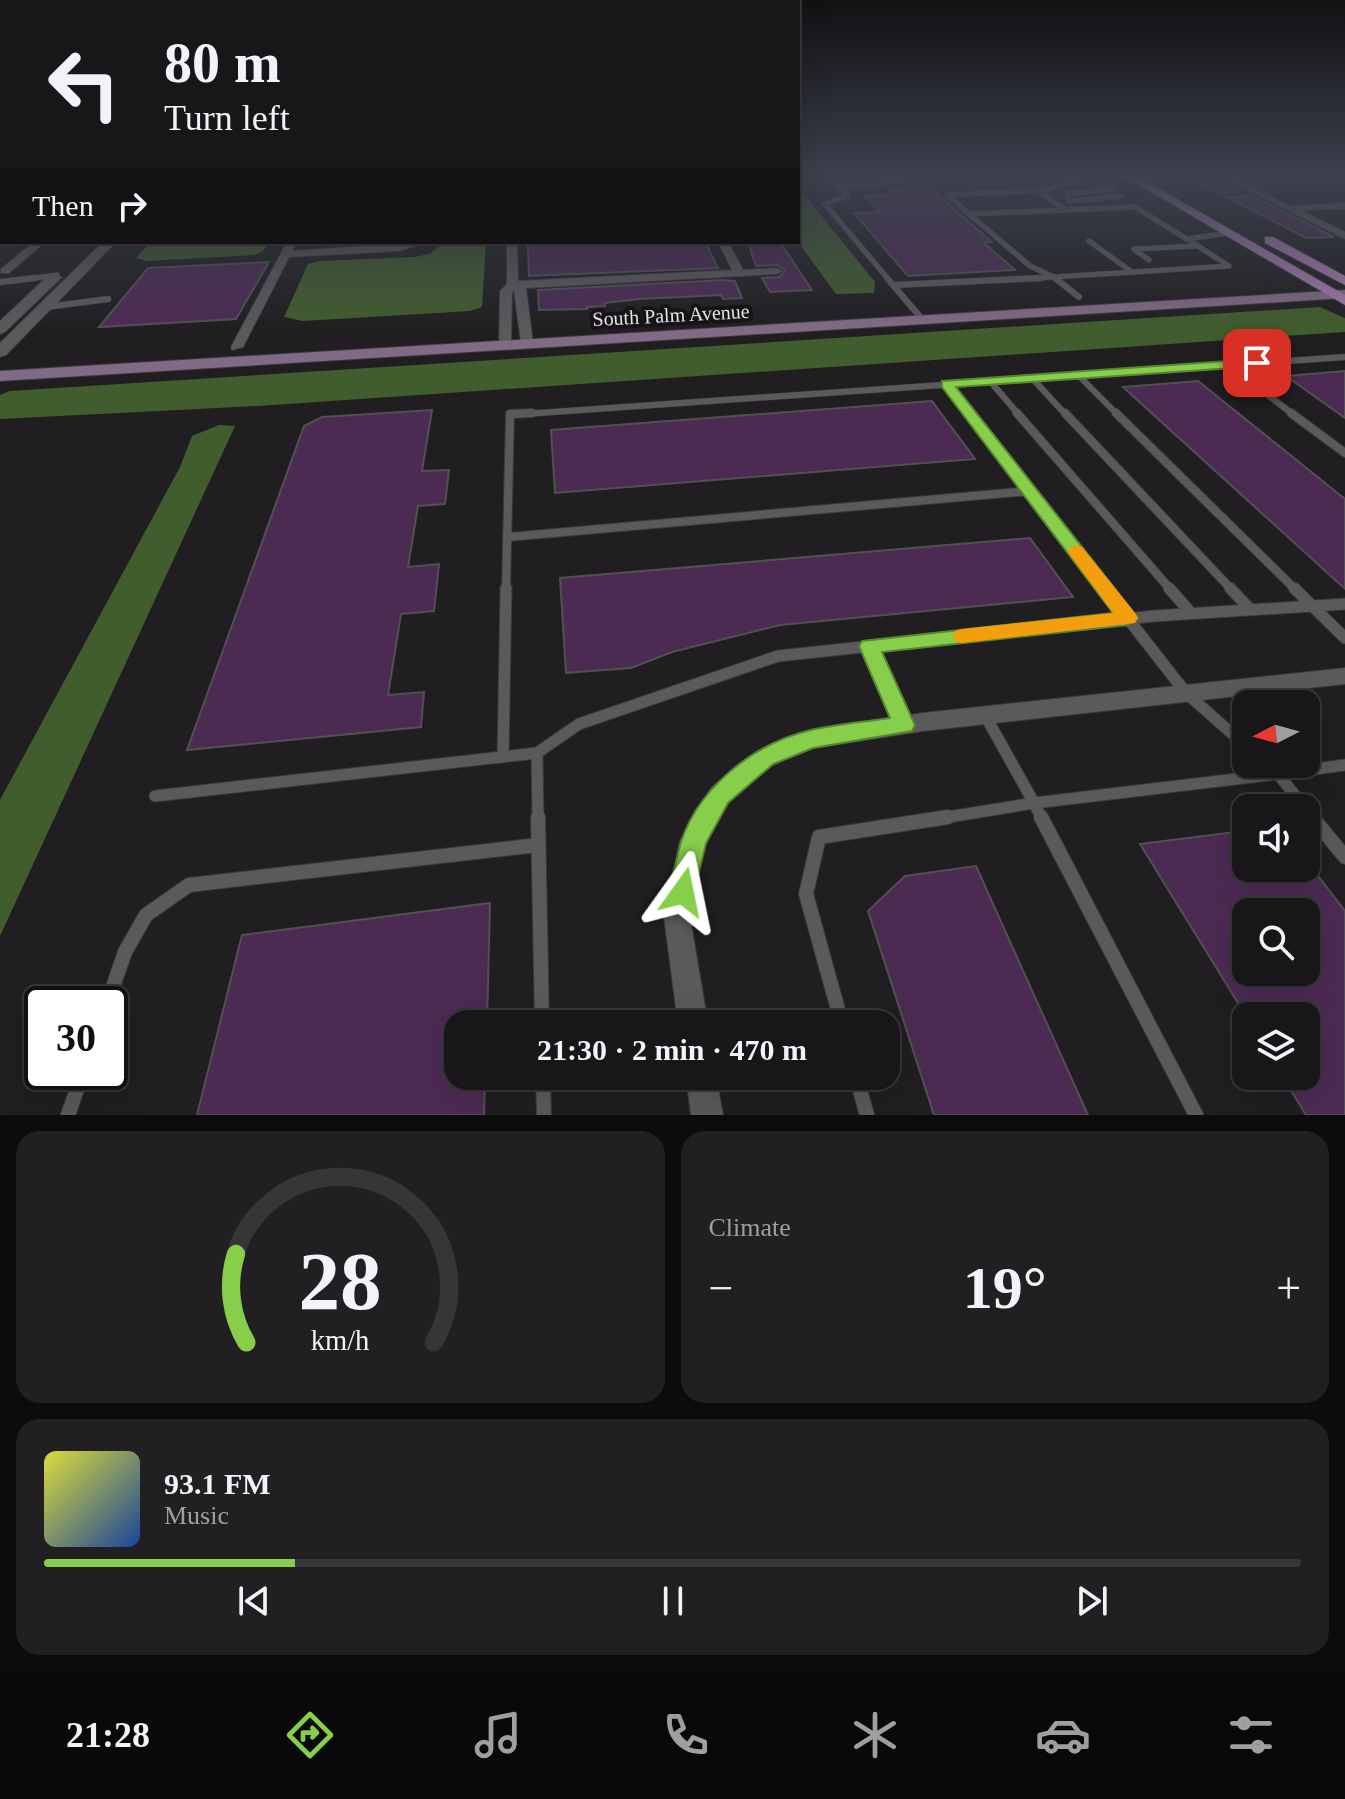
<!DOCTYPE html>
<html lang="en">
<head>
<meta charset="utf-8">
<style>
	:root { --surface:#181618; --page:#211f21; --text:#f1f3f6; --muted:#9f9fa2; --line:#363537; --accent:#87cf4b }
	body { margin:0; font-family:"Times New Roman",serif; background:var(--page); color:var(--text); height:100vh; display:flex; flex-direction:column; font-size:30px; white-space:nowrap }
	* { box-sizing:border-box; margin:0 }
	p { font-size:26px; color:var(--muted) }
	.icon { flex:none; width:44px; height:44px; fill:none; stroke:currentColor; stroke-width:2; stroke-linecap:round; stroke-linejoin:round }
	.map { position:relative; height:1115px; overflow:hidden }
	.side { display:flex; flex-direction:column; gap:16px; padding:16px; background:#0d0c0d; flex:1 }
	.side>* { flex:none }
	.top-card { position:absolute; left:0px; top:0px; width:800px; height:244px; box-shadow:0 8px 32px #0002,0 0 0 2px var(--line); background:#181618; color:var(--text); overflow:hidden }
	.needle { width:52px; rotate:264deg }
	.fabs { position:absolute; left:1232px; top:690px; display:grid; gap:16px }
	.fabs a { display:grid; place-items:center; width:88px; height:88px; border-radius:16px; background:var(--surface); box-shadow:0 8px 32px #0002,0 0 0 2px var(--line); font-size:40px }
	.speed { position:absolute; left:24px; top:986px; display:flex; gap:16px; font-size:40px; font-weight:700; text-align:center }
	.speed>* { display:grid; place-content:center; width:104px; height:104px; border-radius:50%; background:var(--surface); box-shadow:0 8px 32px #0002,0 0 0 2px var(--line); line-height:1 }
	.speed .limit { border:4px solid #111; border-radius:12px; background:#fff; color:#111 }
	.pin { position:absolute; display:grid; place-items:center; width:68px; height:68px; color:#fff; margin:-34px; border-radius:16px; box-shadow:0 4px 12px #0006 }
	.me { position:absolute; width:88px; margin:-44px; rotate:12deg; stroke-linejoin:round; filter:drop-shadow(0 0 6px #0008) }
	.turn { display:flex; align-items:center; gap:28px; height:168px; padding:0 32px; font-size:36px }
	.turn .icon { width:104px; height:104px; stroke-width:2.5 }
	.turn b { display:block; font-size:56px; line-height:68px }
	.then { display:flex; align-items:center; height:76px; padding:0 32px; background:#0003; gap:16px; font-size:30px }
	.big { font-size:60px; font-weight:600; line-height:1.1 }
	.side .card { flex:1; display:flex; flex-direction:column; justify-content:center; gap:12px; min-width:0; padding:0 28px; border-radius:24px; background:var(--page) }
	.side .dial { align-items:center; gap:0 }
	.dial svg { height:208px; overflow:visible; fill:none; stroke:var(--line); stroke-width:7; stroke-linecap:round; text-anchor:middle }
	.dial text { fill:var(--text); stroke:none }
	.song { display:flex; align-items:center; gap:24px }
	.cover { width:96px; height:96px; border-radius:12px; background:linear-gradient(135deg,hsl(60 70% 55%),hsl(220 70% 35%)) }
	.played { height:8px; border-radius:4px; background:linear-gradient(90deg,var(--accent) 20%,var(--line) 20%) }
	.keys { display:flex; justify-content:space-around; direction:ltr }
	.heat { display:flex; justify-content:space-between; align-items:center; font-size:44px; direction:ltr }
	.side .tiles { flex:1; display:grid; gap:16px; grid-template-columns:1fr 1fr }
	.card:last-child { grid-column:span 2 }
	.trip { position:absolute; left:444px; top:1010px; width:456px; height:80px; border-radius:24px; background:var(--surface); box-shadow:0 8px 32px #0002,0 0 0 2px var(--line); font-weight:600; line-height:80px; text-align:center }
	.dock { display:flex; height:128px; justify-content:space-around; align-items:center; background:#0a090a; color:var(--muted) }
	.dock .icon { width:56px; height:56px }
	.dock .active { color:var(--accent) }
	.dock b { font-size:36px; color:var(--text) }
	.map>svg:first-child { display:block }
	.water { fill:#415d2d }
	.building { fill:#4c2b53; stroke:#535053; stroke-width:2; fill-rule:evenodd }
	.lines { fill:none; stroke-linecap:round; stroke-linejoin:round }
	.service-far4-casing { stroke:#3a383a; stroke-width:6 }
	.service-far3-casing { stroke:#3a383a; stroke-width:7 }
	.service-far2-casing { stroke:#3a383a; stroke-width:10 }
	.service-far1-casing { stroke:#3a383a; stroke-width:13 }
	.service-casing { stroke:#3a383a; stroke-width:16 }
	.minor-casing { stroke:#3a383a; stroke-width:2 }
	.tertiary-casing { stroke:#3a383a; stroke-width:2 }
	.secondary-casing { stroke:#3a383a; stroke-width:2 }
	.primary-casing { stroke:#3a383a; stroke-width:2 }
	.service-far4 { stroke:#5c595c; stroke-width:5 }
	.service-far3 { stroke:#5c595c; stroke-width:6 }
	.service-far2 { stroke:#5c595c; stroke-width:8 }
	.service-far1 { stroke:#5c595c; stroke-width:11 }
	.service { stroke:#5c595c; stroke-width:14 }
	.minor { fill:#5c595c; fill-rule:evenodd }
	.tertiary { fill:#5c595c; fill-rule:evenodd }
	.secondary { fill:#816a85; fill-rule:evenodd }
	.primary { fill:#a67bae; fill-rule:evenodd }
	.route { fill:#87cf4b; stroke:#588731; stroke-width:2 }
	.slow { fill:#f59e0b }
	.labels { text-anchor:middle; stroke-width:8; stroke-linejoin:round; paint-order:stroke }
	.far-street-label { font-size:20px; fill:#e5e3e5; stroke:#171417 }
</style>
</head>
<body>
<div class="map">
<svg width="1345" height="1115" viewBox="0 0 1345 1115">
	<rect width="100%" height="100%" fill="#201e20"/>
	<!-- water -->
	<g class="water">
		<path d="M798,187l77,95 -1,11 -38,1 -38,-52z"/>
		<path d="M150,242h119l-6,9 -8,4 -108,6 -11,-3z"/>
		<path d="M446,242h40l-4,65 -12,4 -167,10 -19,-4 24,-53 12,-3 94,-4 15,-3z"/>
		<path d="M1320,307l25,11v14l-1087,74 -258,13v-24l10,-4z"/>
		<path d="M219,425l16,1 -235,510v-136l180,-333 12,-31z"/>
	</g>
	<!-- building -->
	<g class="building">
		<path d="M1216,178l24,12 -17,5 -28,-15z"/>
		<path d="M929,187l63,55 -8,1 31,27 -107,6 -54,-63 25,-1 -14,-16 28,-2 -5,-5z"/>
		<path d="M1253,196l81,41 -28,1 -79,-41z"/>
		<path d="M567,242h138l13,26 -189,8 -1,-30 4,-2z"/>
		<path d="M748,242h32l32,48 -42,2 -8,-14 17,-1 6,-7 -8,-5 -21,1z"/>
		<path d="M269,262l-33,57 -137,8 49,-59z"/>
		<path d="M723,280l12,1 7,17 -19,1 -2,-4 -82,4 -34,4v3l-18,1v2l-48,1 -1,-20z"/>
		<path d="M1345,371v47l-59,-42z"/>
		<path d="M1198,381l147,118v90l-222,-202z"/>
		<path d="M932,401l43,58 -420,34 -4,-63z"/>
		<path d="M432,410l-10,61 27,-1 -4,34 -27,2 -10,61 31,-3 -5,47 -33,3 -13,81 36,-3 -3,35 -234,23 117,-324 18,-9z"/>
		<path d="M1030,538l43,59 -293,28 -108,27 -41,16 -65,5 -6,-95z"/>
		<path d="M1235,832l11,3v33h66l33,43v204h-39l-24,-39h24v-60h-60l-106,-172zM1246,912h60v60h-60z"/>
		<path d="M976,866l112,249h-154l-66,-204 37,-35z"/>
		<path d="M490,903l-3,121h-29v52h27l-1,39h-287l45,-180z"/>
	</g>
	<g class="lines">
		<!-- service-far4 casing -->
		<g class="service-far4-casing">
			<g id="service-far4">
				<path d="M1130,176l-47,2 -38,12 -98,5 83,71 24,11 175,-11 -42,-27 41,-6"/>
				<path d="M1038,191l27,18"/>
				<path d="M1070,201l-4,-7 46,-5"/>
				<path d="M1070,201l51,-5"/>
				<path d="M969,214l166,-7 52,32"/>
				<path d="M1089,241l43,31"/>
				<path d="M1149,260l-15,-11 64,-3"/>
				<path d="M19,280l38,-5"/>
				<path d="M889,280l-64,-76 22,-8 -7,-10 123,-11"/>
				<path d="M1001,280l53,-3 3,3"/>
			</g>
		</g>
		<!-- service-far3 casing -->
		<g class="service-far3-casing">
			<g id="service-far3">
				<path d="M887,278l35,41"/>
				<path d="M1055,278l24,19"/>
				<path d="M0,282l35,-4"/>
				<path d="M894,285l147,-7"/>
				<path d="M46,307l62,-8"/>
				<path d="M1228,365l66,50"/>
				<path d="M1078,375l40,40"/>
				<path d="M1032,378l34,37"/>
				<path d="M990,381l29,34"/>
				<path d="M946,384l24,31"/>
				<path d="M510,415l835,-58"/>
			</g>
		</g>
		<!-- service-far2 casing -->
		<g class="service-far2-casing">
			<g id="service-far2">
				<path d="M968,413l138,177"/>
				<path d="M1017,413l154,177"/>
				<path d="M1065,413l167,177"/>
				<path d="M1116,413l180,177"/>
				<path d="M1291,413l54,40"/>
				<path d="M507,537l523,-46"/>
				<path d="M506,590l4,-176 22,-1"/>
			</g>
		</g>
		<!-- service-far1 casing -->
		<g class="service-far1-casing">
			<g id="service-far1">
				<path d="M1104,588l82,105 60,53"/>
				<path d="M1169,588l22,25"/>
				<path d="M1230,588l20,21"/>
				<path d="M1294,588l51,50"/>
				<path d="M869,646l35,79"/>
				<path d="M503,757l3,-169"/>
				<path d="M155,796l382,-43"/>
				<path d="M1305,808l-27,-34 67,-9"/>
				<path d="M1306,809l8,10"/>
				<path d="M538,819l-1,-66 42,-29 199,-68 376,-40 191,-12"/>
				<path d="M936,819l98,-16 -48,-86"/>
				<path d="M1042,819l-8,-16 244,-29"/>
			</g>
		</g>
		<!-- service casing -->
		<g class="service-casing">
			<g id="service">
				<path d="M538,817l4,207"/>
				<path d="M1041,817l155,298"/>
				<path d="M1312,817l33,40"/>
				<path d="M107,1004l18,-52 21,-37 43,-30 349,-40"/>
				<path d="M842,1024l-36,-130 13,-57 129,-20"/>
				<path d="M543,1076l1,39"/>
				<path d="M856,1076l11,39"/>
				<path d="M68,1115l15,-43"/>
			</g>
		</g>
		<!-- minor casing -->
		<g class="minor-casing">
			<g id="minor">
				<path d="M1215,175l-61,6 -4,-3 11,-3z"/>
				<path d="M1217,175h11l62,31 55,-3v6l-44,1 44,22v7z"/>
				<path d="M2,225v6l-2,1v-6z"/>
				<path d="M34,242h11l-36,31h-8v-4z"/>
				<path d="M287,242l9,1 -4,8 133,-9 -25,9 -111,6 -46,90 -11,3 -1,-3z"/>
				<path d="M507,242h10l1,39 214,-11 -14,-28h10l15,28 34,-2 5,3 -5,3 -251,14 7,55 -6,4 -6,-4 -7,-53 -2,2 -1,53 -6,4 -6,-4 1,-54 7,-7z"/>
				<path d="M1345,668v16l-422,47 -110,17 -40,17 -46,37 -22,41 -15,74 18,107h-30l-14,-107 16,-76 31,-53 46,-37 53,-21 113,-17z"/>
				<path d="M686,1076h30l7,39h-32z"/>
			</g>
		</g>
		<!-- tertiary casing -->
		<g class="tertiary-casing">
			<g id="tertiary">
				<path d="M103,242h13l-110,113 -6,2v-14z"/>
				<path d="M50,274l12,3 -57,55 -5,2v-13z"/>
			</g>
		</g>
		<!-- secondary casing -->
		<g class="secondary-casing">
			<path id="secondary" d="M1345,290v8l-1345,83v-10z"/>
		</g>
		<!-- primary casing -->
		<g class="primary-casing">
			<g id="primary">
				<path d="M1122,175h13l210,120v10z"/>
				<path d="M1265,237h8l72,39v9l-80,-42z"/>
			</g>
		</g>
		<!-- service-far4 -->
		<use href="#service-far4" class="service-far4"/>
		<!-- service-far3 -->
		<use href="#service-far3" class="service-far3"/>
		<!-- service-far2 -->
		<use href="#service-far2" class="service-far2"/>
		<!-- service-far1 -->
		<use href="#service-far1" class="service-far1"/>
		<!-- service -->
		<use href="#service" class="service"/>
		<!-- minor -->
		<use href="#minor" class="minor"/>
		<!-- tertiary -->
		<use href="#tertiary" class="tertiary"/>
		<!-- secondary -->
		<use href="#secondary" class="secondary"/>
		<!-- primary -->
		<use href="#primary" class="primary"/>
	</g>
	<!-- sky -->
	<linearGradient id="sky" x2="0" y2="1"><stop stop-color="#121012"/><stop offset="0.53" stop-color="#3c414e"/><stop offset="1" stop-color="#3c414e" stop-opacity="0"/></linearGradient>
	<rect width="1345" height="331" fill="url(#sky)"/>
	<!-- route -->
	<path class="route" d="M1257,359l6,4 -1,3 -306,21 182,231 -10,7 -246,27 33,73 -3,6 -99,17 -40,16 -45,39 -22,40 -14,58 -9,3 -10,-3c-6,-15 2,-32 5,-48 14,-61 73,-109 133,-123 25,-6 52,-8 79,-12l-31,-72 3,-5 251,-28 -171,-226v-6z"/>
	<!-- slow -->
	<path class="slow" d="M1076,545l6,2 53,66 3,5 -3,5 -173,20 -7,-2 -3,-5 3,-5 7,-2 151,-16 -46,-62z"/>
	<g class="labels">
		<!-- far-street labels -->
		<g class="far-street-label">
			<text transform="translate(671 315) rotate(-3)" y="7">South Palm Avenue</text>
		</g>
	</g>
</svg>
<div class="fabs">
<a><svg class="needle" viewBox="-14 -14 28 28"><path d="M0-13l5 13h-10z" fill="#e53935"/><path d="M0 13l5-13h-10z" fill="#9f9fa2"/></svg></a>
<a><svg class="icon" aria-label="sound" viewBox="0 0 24 24"><path d="M4 9h4l5-4v14l-5-4H4zM17 9q2 3 0 6"/></svg></a>
<a><svg class="icon" aria-label="search" viewBox="0 0 24 24"><circle cx="10" cy="10" r="6"/><path d="M15 15l6 6"/></svg></a>
<a><svg class="icon" aria-label="layers" viewBox="0 0 24 24"><path d="M12 4l9 5-9 5-9-5zM3 14l9 5 9-5"/></svg></a>
</div>
<div class="speed"><div class="limit">30</div></div>
<div class="pin" style="left:1257px;top:363px;background:#d93025"><svg class="icon" aria-label="arrive" viewBox="0 0 24 24"><path d="M6 21V4h12l-3 4 3 4H6"/></svg></div>
<svg class="me" style="left:683px;top:892px" viewBox="-20 -20 40 40"><path d="M0-17L14 15 0 8-14 15z" fill="#87cf4b" stroke="#fff" stroke-width="4"/></svg>
<div class="trip">21:30 · 2 min · 470 m</div>
<div class="top-card">
<div class="turn"><svg class="icon" aria-label="left" viewBox="0 0 24 24"><path d="M17 20v-9H6M10 6l-5 5 5 5"/></svg><div><b>80 m</b>Turn left</div></div>
<div class="then">Then<svg class="icon" aria-label="right" viewBox="0 0 24 24"><path d="M7 20v-9h11M14 6l5 5-5 5"/></svg></div>
</div>
</div>
<section class="side">
<div class="tiles">
<div class="card dial"><svg viewBox="0 0 100 80">
<path d="M14 69A42 42 0 1 1 86 69"/>
<path d="M14 69A42 42 0 0 1 10 35" stroke="#87cf4b"/>
<text x="50" y="56" font-size="32" font-weight="700">28</text>
<text x="50" y="72" font-size="11">km/h</text>
</svg></div>
<div class="card"><p>Climate</p>
<div class="heat"><a>−</a><b class="big">19°</b><a>+</a></div>
</div>
<div class="card">
<div class="song"><i class="cover"></i><div><b>93.1 FM</b><p>Music</p></div></div>
<div class="played"></div>
<div class="keys"><svg class="icon" aria-label="previous" viewBox="0 0 24 24"><path d="M18 5L8 12l10 7zM5 5v14"/></svg><svg class="icon" aria-label="pause" viewBox="0 0 24 24"><path d="M8 5v14M16 5v14"/></svg><svg class="icon" aria-label="next" viewBox="0 0 24 24"><path d="M6 5l10 7-10 7zM19 5v14"/></svg></div>
</div>
</div>
</section>
<nav class="dock">
<b>21:28</b>
<svg class="icon active" aria-label="directions" viewBox="0 0 24 24"><path d="M12 3l9 9-9 9-9-9zM9 14v-3h6M13 9l2 2-2 2"/></svg>
<svg class="icon" aria-label="music" viewBox="0 0 24 24"><path d="M9 18V5l10-2v13"/><circle cx="6" cy="18" r="3"/><circle cx="16" cy="16" r="3"/></svg>
<svg class="icon" aria-label="phone" viewBox="0 0 24 24"><path d="M5 4h4l2 5-3 2q2 4 5 5l2-3 5 2v4C11 20 4 13 5 4z"/></svg>
<svg class="icon" aria-label="climate" viewBox="0 0 24 24"><path d="M12 3v18M4 7l16 10M4 17L20 7"/></svg>
<svg class="icon" aria-label="car" viewBox="0 0 24 24"><path d="M5 17H2v-5l4-1 3-4h7l3 4 3 1v5h-3M9 17h6M6 11h13"/><circle cx="7" cy="17" r="2"/><circle cx="17" cy="17" r="2"/></svg>
<svg class="icon" aria-label="filters" viewBox="0 0 24 24"><path d="M4 7h16M4 17h16"/><circle cx="9" cy="7" r="2"/><circle cx="15" cy="17" r="2"/></svg>
</nav>
</body>
</html>
